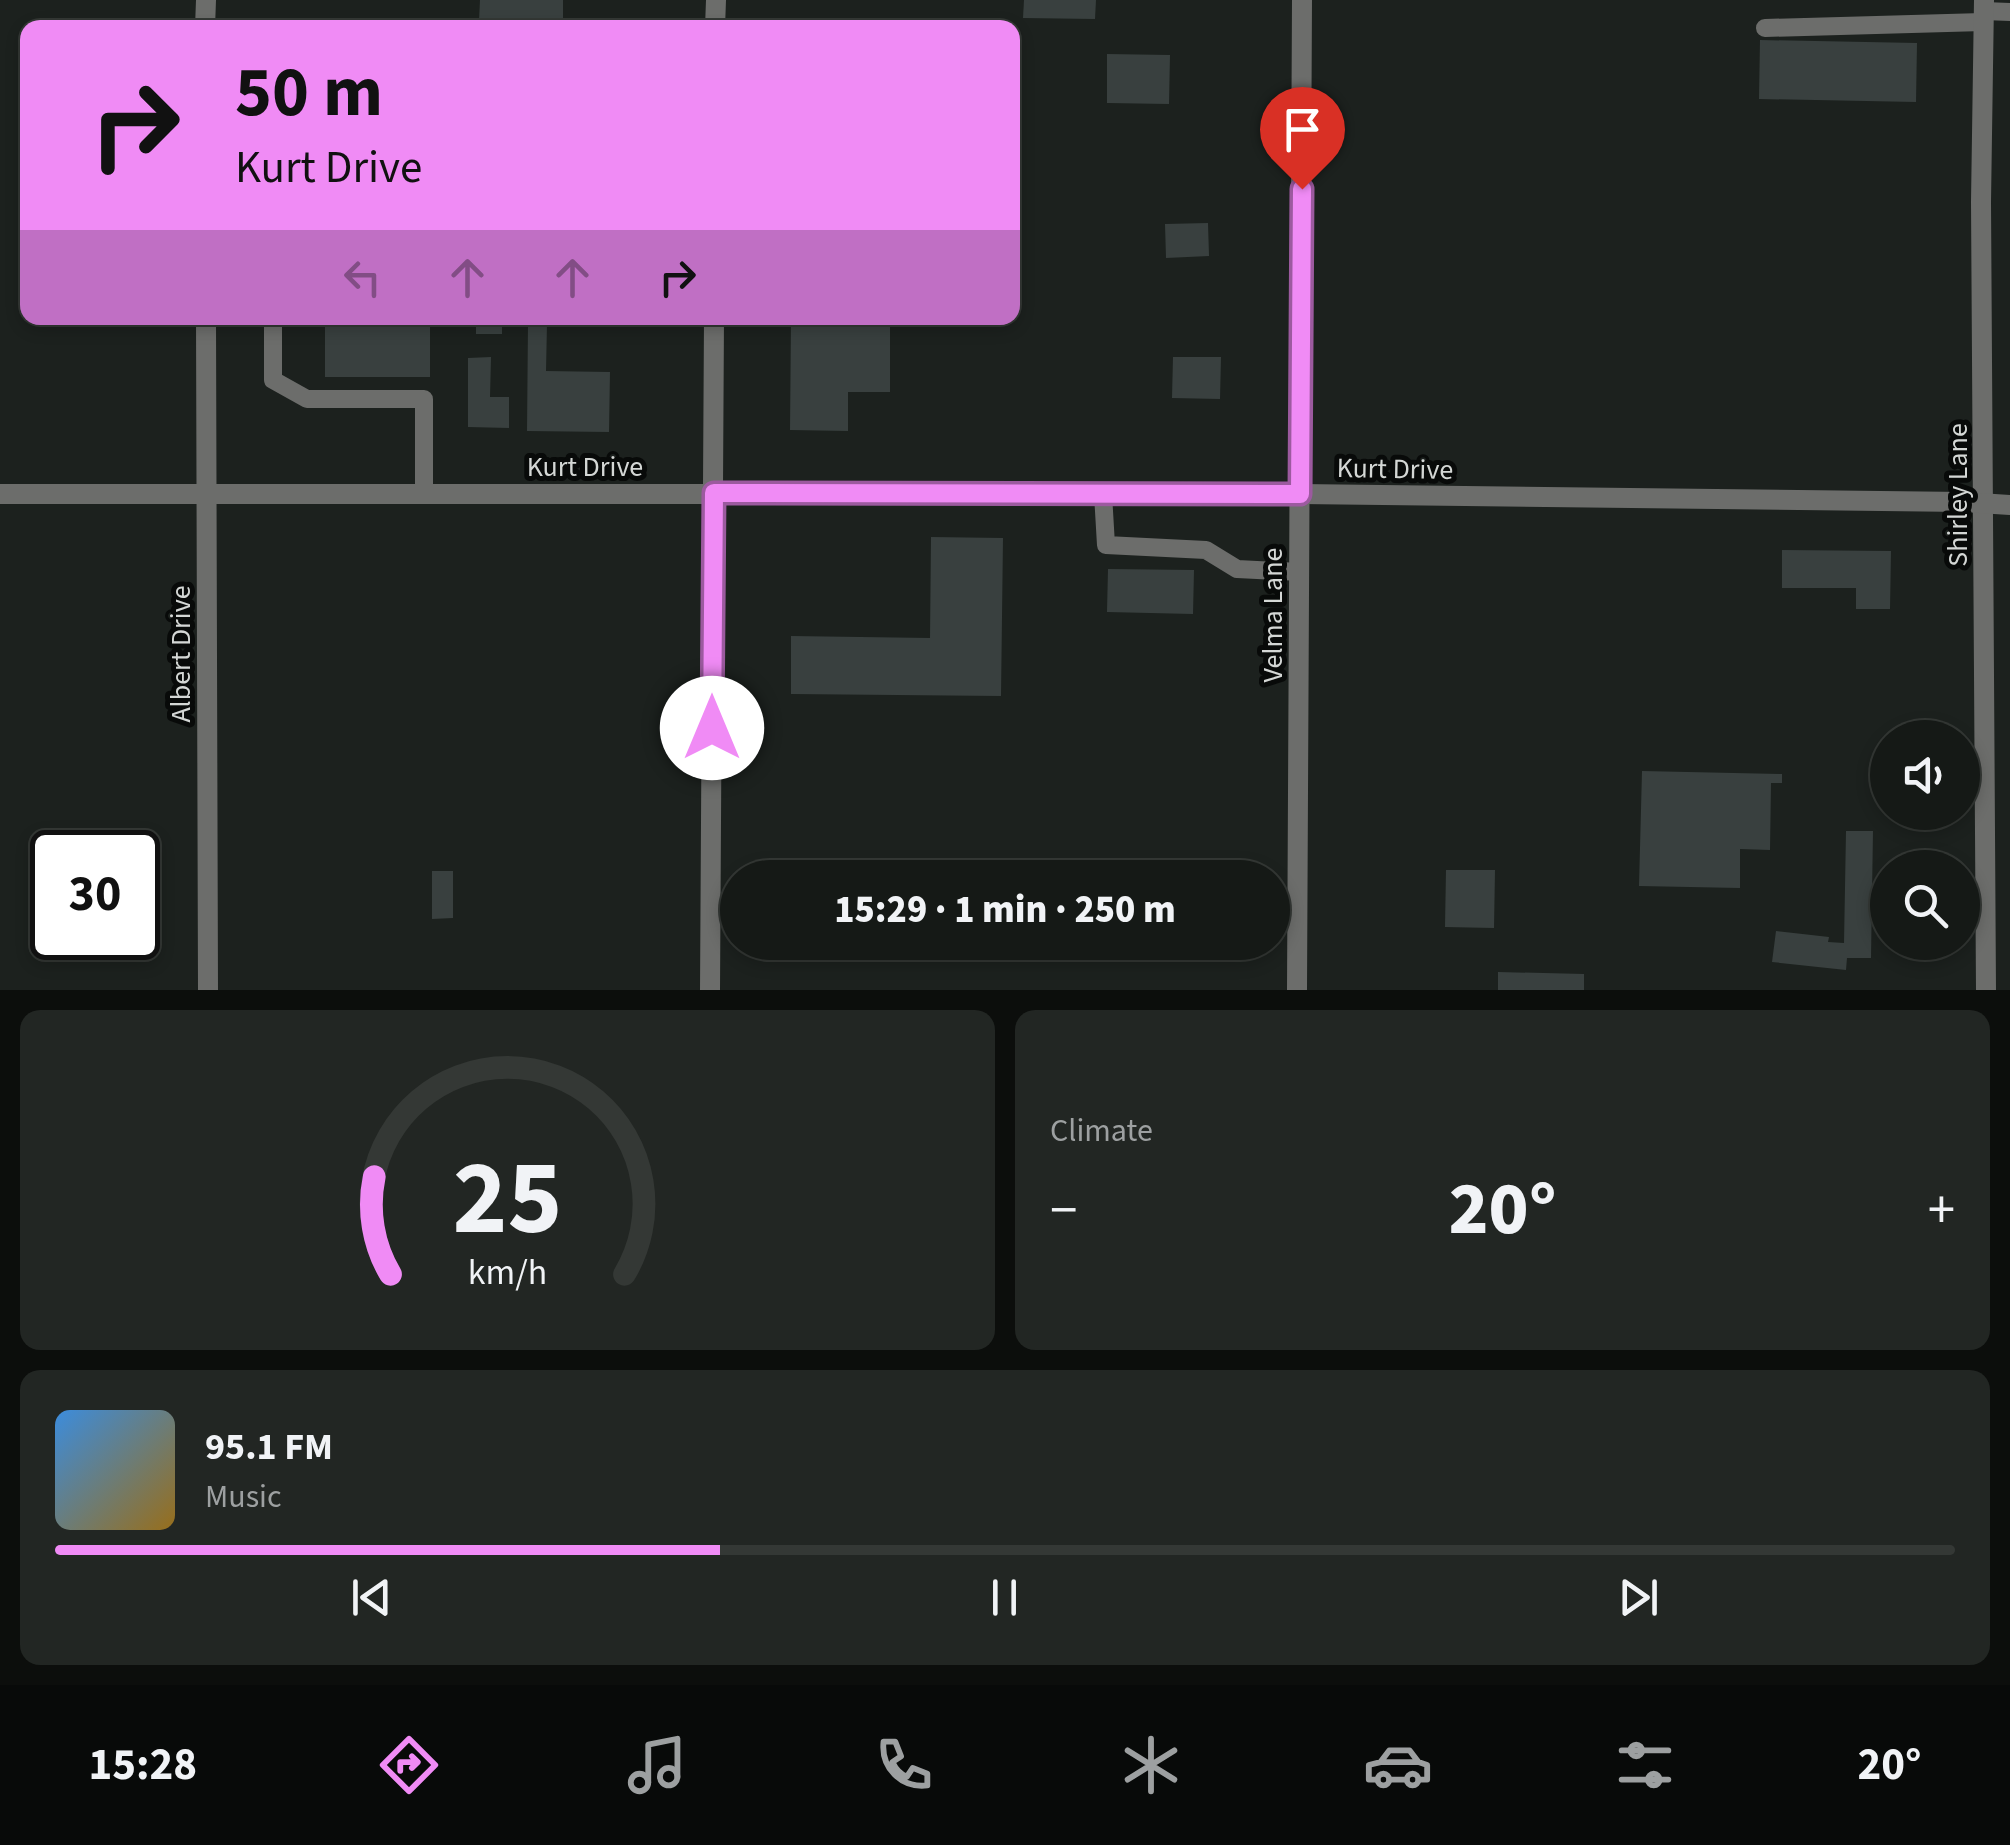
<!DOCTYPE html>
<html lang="en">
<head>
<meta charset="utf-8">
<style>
	:root { --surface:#151916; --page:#222623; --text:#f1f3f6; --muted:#9da0a1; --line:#343835; --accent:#f08bf5 }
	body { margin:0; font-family:"Source Sans 3",sans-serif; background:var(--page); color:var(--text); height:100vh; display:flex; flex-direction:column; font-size:38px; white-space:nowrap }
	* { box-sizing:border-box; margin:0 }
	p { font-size:32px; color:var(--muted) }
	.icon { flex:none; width:55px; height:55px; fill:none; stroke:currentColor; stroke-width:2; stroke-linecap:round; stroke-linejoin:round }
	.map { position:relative; height:990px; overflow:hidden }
	.drawer { display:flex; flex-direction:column; gap:20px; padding:20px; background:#0c0e0c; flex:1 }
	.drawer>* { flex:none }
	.banner { position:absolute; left:20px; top:20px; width:1000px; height:305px; border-radius:20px; box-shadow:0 5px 15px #0003,0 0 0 2px var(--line); background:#f08bf5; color:#111; overflow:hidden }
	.tools { position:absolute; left:1870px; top:720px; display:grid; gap:20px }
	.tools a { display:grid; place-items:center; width:110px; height:110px; border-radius:50%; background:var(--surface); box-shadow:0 5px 15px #0003,0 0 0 2px var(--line); font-size:50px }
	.speed { position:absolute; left:30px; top:830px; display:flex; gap:20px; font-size:50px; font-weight:700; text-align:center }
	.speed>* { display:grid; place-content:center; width:130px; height:130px; border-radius:50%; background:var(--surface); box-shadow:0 5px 15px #0003,0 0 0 2px var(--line); line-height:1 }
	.speed .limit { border:5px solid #111; border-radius:15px; background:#fff; color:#111 }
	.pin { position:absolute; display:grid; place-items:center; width:85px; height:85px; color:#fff; margin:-102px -42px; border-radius:50% 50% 50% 0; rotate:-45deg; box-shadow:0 0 10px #0007 }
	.pin .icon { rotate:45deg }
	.me { position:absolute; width:110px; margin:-55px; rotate:0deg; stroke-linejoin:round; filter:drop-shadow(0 0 8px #0008) }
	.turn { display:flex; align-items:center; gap:35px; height:210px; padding:0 50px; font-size:45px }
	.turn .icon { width:130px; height:130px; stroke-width:2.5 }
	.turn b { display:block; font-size:70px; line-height:85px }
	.lanes { display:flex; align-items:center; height:95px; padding:0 50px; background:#0003; justify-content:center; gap:50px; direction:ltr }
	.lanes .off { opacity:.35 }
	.big { font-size:75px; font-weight:800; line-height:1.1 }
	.drawer .card { flex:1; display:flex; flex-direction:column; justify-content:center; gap:15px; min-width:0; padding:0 35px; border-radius:20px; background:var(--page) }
	.drawer .dial { align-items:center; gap:0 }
	.dial svg { height:260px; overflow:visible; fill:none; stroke:var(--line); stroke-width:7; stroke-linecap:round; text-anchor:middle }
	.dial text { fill:var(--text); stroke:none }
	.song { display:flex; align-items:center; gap:30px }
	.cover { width:120px; height:120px; border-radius:15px; background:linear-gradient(135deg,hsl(210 70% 55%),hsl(40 70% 35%)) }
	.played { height:10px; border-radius:5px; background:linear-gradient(90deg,var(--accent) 35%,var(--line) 35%) }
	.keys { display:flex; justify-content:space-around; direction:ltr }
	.heat { display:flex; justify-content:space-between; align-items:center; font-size:55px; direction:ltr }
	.drawer .tiles { flex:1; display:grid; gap:20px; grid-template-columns:1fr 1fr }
	.card:last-child { grid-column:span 2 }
	.trip { position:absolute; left:720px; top:860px; width:570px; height:100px; border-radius:50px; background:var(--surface); box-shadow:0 5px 15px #0003,0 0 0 2px var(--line); font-weight:800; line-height:100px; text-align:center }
	.tabs { display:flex; height:160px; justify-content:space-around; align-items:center; background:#080a09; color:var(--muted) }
	.tabs .icon { width:70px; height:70px }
	.tabs .on { color:var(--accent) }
	.tabs b { font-size:45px; color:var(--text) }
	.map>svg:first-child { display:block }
	.building { fill:#39403f }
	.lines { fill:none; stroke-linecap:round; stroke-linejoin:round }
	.lane { stroke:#6c6d6b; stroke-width:18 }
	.street { stroke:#6c6d6b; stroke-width:20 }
	.route-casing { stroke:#9c5a9f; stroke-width:25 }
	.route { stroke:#f08bf5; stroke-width:18 }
	.labels { text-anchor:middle; stroke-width:10; stroke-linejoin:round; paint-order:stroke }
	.street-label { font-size:28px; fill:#d4d7d5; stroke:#080a09 }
</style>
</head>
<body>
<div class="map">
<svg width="2010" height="990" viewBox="0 0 2010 990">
	<rect width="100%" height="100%" fill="#1c211e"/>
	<!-- building -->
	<g class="building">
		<path d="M480,0h83v23l-84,-2z"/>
		<path d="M1024,0h72l-1,19 -72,-1z"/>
		<path d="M1760,40l157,3 -1,59 -157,-3z"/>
		<path d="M1107,54l63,1 -1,49 -62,-1z"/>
		<path d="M1208,223l1,33 -43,2 -1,-34z"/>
		<rect x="325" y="318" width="105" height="59"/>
		<rect x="476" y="318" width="26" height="16"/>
		<path d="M517,318h127v7l-97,-1 -1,47 64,1 -1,60 -82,-1 1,-108 -11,1z"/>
		<path d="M791,318h99v74h-42v39l-58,-1z"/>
		<path d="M491,357l-1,40h19v31l-41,-1v-69z"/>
		<path d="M1173,357h48l-1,42 -48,-1z"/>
		<path d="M931,537l72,1 -2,158 -210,-2v-58l139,2z"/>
		<path d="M1782,550l109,1 -1,58h-34v-21h-74z"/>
		<path d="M1108,569l86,1 -1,44 -86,-2z"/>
		<path d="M1642,771l140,3v9h-11l-1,67 -30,-1v39l-101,-2z"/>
		<path d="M1846,831h27l-2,127h-24l-1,12 -74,-8 4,-31 53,6 -1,5 16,1z"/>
		<path d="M1446,870h49l-1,58 -49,-1z"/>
		<path d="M432,871h21v47l-21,1z"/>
		<path d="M1498,972l86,2v16h-86z"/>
	</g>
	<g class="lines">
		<!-- lane -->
		<g class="lane">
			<path d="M1984,11l26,1"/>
			<path d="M1765,28l218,-6"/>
			<path d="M273,318v62l34,19h117v96"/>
			<path d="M1103,494l3,51 100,5 31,19 63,3"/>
		</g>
		<!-- street -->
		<g class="street">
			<path d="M1984,0l-3,202 5,788"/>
			<path d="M205,28l1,-28"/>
			<path d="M715,28l1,-28"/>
			<path d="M206,318l2,672"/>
			<path d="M0,494h1300l664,8 46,3"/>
			<path d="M710,990l4,-672"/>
			<path d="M1297,990l5,-990"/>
		</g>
	</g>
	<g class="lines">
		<!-- route casing -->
		<g class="route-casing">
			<path id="route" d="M712,728l2,-235 586,1 2,-305"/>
		</g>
		<!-- route -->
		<use href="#route" class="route"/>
	</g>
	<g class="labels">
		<!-- street labels -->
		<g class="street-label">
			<text x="585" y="476">Kurt Drive</text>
			<text transform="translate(1395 468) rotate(1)" y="10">Kurt Drive</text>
			<text transform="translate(1957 495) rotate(-90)" y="10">Shirley Lane</text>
			<text transform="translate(1272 615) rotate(-90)" y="10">Velma Lane</text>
			<text transform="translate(180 654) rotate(-90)" y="10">Albert Drive</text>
		</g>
	</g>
</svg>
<div class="tools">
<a><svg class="icon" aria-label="sound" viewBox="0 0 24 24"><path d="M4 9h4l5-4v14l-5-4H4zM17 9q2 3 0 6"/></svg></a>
<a><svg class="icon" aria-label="search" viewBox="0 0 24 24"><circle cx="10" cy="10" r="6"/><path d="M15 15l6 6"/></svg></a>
</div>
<div class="speed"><div class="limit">30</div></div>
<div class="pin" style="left:1302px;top:189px;background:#d93025"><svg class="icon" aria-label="arrive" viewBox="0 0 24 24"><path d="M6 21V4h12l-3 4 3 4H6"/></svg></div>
<svg class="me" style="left:712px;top:728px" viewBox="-20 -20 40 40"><circle r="19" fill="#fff"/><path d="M0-13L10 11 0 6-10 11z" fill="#f08bf5"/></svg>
<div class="trip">15:29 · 1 min · 250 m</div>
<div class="banner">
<div class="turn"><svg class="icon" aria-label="right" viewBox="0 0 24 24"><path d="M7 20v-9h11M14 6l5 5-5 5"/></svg><div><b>50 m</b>Kurt Drive</div></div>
<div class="lanes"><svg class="icon off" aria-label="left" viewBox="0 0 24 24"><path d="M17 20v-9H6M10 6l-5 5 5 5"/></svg><svg class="icon off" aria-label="ahead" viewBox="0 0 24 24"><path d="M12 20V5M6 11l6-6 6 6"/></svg><svg class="icon off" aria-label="ahead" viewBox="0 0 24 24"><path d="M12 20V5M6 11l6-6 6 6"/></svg><svg class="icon" aria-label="right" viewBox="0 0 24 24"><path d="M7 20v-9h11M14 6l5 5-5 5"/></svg></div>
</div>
</div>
<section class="drawer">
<div class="tiles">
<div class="card dial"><svg viewBox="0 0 100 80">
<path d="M14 69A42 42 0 1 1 86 69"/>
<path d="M14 69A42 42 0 0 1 9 39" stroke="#f08bf5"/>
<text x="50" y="56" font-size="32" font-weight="700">25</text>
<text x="50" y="72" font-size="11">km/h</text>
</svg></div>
<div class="card"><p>Climate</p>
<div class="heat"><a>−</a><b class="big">20°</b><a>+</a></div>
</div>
<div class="card">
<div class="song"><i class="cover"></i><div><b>95.1 FM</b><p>Music</p></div></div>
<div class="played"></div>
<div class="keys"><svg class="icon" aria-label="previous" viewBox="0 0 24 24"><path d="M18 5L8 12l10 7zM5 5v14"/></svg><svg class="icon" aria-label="pause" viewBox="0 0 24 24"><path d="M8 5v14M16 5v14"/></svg><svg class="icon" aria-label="next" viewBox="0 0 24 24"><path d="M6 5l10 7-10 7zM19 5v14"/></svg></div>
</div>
</div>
</section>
<nav class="tabs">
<b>15:28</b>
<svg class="icon on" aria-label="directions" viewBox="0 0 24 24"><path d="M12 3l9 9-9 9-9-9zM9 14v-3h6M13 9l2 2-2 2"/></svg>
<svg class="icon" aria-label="music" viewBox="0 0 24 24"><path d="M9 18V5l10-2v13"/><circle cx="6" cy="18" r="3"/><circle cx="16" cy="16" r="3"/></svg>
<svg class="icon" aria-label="phone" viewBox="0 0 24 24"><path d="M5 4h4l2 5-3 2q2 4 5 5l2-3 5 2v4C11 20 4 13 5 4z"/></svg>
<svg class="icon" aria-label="climate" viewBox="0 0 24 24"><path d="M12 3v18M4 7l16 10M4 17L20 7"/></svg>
<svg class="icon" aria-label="car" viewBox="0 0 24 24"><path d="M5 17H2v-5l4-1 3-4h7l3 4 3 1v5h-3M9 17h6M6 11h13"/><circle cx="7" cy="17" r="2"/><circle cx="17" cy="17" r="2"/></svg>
<svg class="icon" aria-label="filters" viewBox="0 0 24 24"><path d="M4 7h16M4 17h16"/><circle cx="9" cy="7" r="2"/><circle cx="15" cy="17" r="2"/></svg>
<b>20°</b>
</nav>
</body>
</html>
